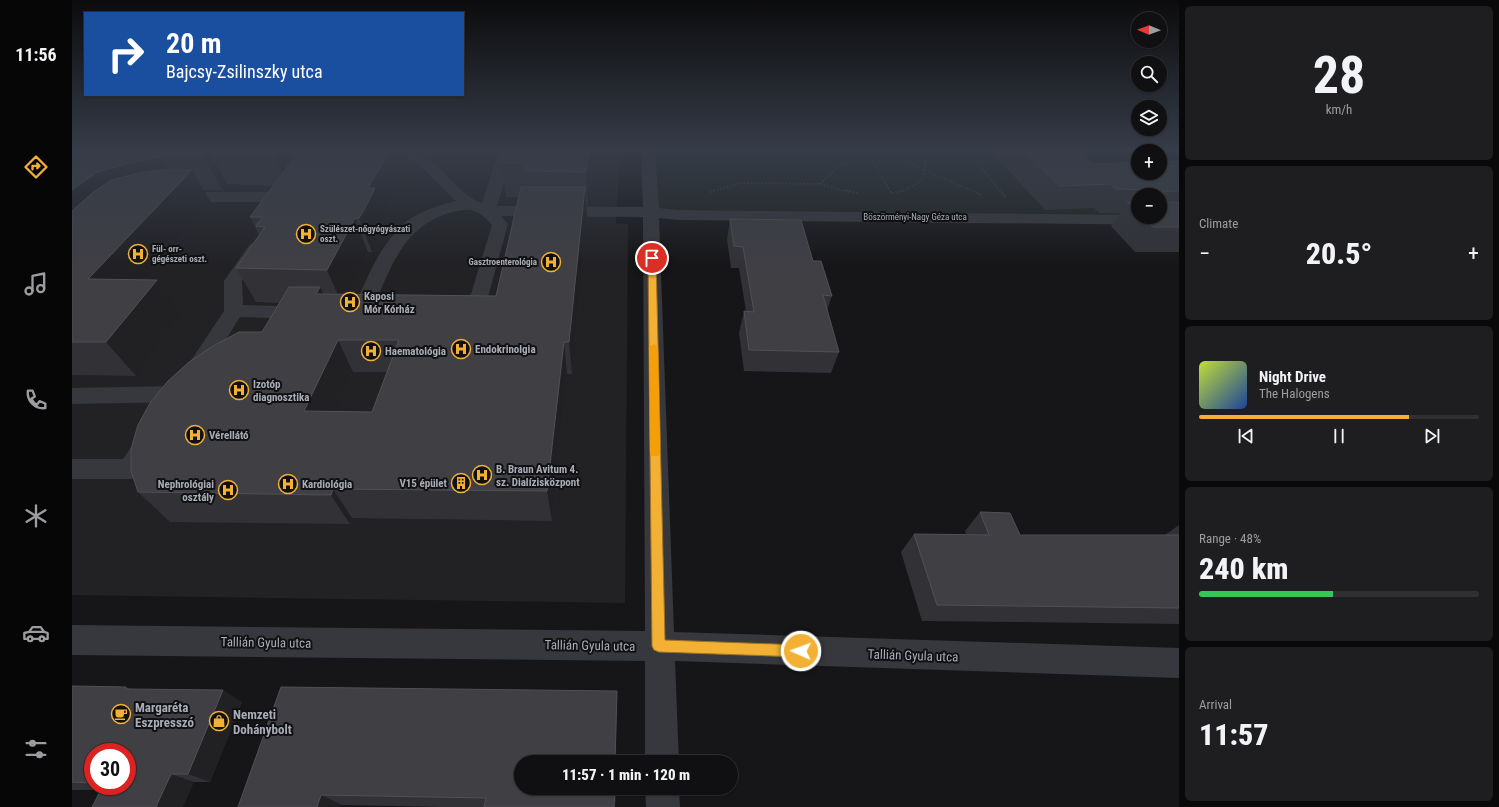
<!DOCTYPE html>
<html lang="en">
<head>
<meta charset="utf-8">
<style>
	:root { --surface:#101012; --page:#1e1e20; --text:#f1f3f6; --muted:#9c9d9f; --line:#303032; --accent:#f2b134 }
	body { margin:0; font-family:"Roboto Condensed",sans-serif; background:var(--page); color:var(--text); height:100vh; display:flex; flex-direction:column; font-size:15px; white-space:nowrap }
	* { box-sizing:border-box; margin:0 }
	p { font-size:13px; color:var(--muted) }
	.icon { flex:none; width:22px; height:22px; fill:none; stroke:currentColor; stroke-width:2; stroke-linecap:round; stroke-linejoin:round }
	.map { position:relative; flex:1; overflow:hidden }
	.panel { display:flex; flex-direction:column; gap:6px; padding:6px; background:#09090a; width:320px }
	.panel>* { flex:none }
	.hud { position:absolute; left:12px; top:12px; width:380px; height:84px; border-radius:0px; box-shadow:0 1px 3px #0004,0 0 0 1px var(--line); background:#1a4fa0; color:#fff; overflow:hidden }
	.needle { width:26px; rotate:271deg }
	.buttons { position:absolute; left:1059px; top:12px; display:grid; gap:8px }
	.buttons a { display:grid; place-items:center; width:36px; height:36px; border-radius:50%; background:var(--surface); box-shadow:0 1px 3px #0004,0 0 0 1px var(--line); font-size:20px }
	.speed { position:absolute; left:12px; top:743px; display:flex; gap:8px; font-size:20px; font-weight:700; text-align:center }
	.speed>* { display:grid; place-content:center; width:52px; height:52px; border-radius:50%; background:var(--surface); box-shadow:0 1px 3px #0004,0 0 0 1px var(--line); line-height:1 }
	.speed .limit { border:6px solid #d22; background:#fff; color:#111 }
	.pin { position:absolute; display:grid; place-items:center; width:34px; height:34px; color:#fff; margin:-17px; border:2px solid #fff; border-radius:50%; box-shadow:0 1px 4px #0007 }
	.me { position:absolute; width:44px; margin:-22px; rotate:272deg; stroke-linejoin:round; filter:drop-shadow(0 0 3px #0008) }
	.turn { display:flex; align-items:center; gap:14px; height:84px; padding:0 16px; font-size:18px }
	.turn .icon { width:52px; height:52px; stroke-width:2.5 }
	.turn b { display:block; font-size:28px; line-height:34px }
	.big { font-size:30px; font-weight:800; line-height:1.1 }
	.panel .widget { flex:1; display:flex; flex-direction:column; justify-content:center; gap:6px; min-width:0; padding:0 14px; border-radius:6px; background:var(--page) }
	.panel .dial { align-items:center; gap:0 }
	.dial b { font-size:52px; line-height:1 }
	.song { display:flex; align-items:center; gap:12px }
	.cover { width:48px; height:48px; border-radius:6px; background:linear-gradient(135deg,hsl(70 70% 55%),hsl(220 70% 35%)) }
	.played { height:4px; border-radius:2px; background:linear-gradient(90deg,var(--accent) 75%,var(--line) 75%) }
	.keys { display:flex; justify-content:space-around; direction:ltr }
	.heat { display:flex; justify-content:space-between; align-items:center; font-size:22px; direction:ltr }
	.charge { height:6px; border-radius:3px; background:linear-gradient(90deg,#34c759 48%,var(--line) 0) }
	.trip { position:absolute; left:442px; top:755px; width:224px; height:40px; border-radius:20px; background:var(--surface); box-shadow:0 1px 3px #0004,0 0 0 1px var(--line); font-weight:800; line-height:40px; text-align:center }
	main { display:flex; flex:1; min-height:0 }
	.menu { display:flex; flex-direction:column; width:72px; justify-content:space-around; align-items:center; background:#060607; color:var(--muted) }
	.menu .icon { width:28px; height:28px }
	.menu .selected { color:var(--accent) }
	.menu b { font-size:18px; color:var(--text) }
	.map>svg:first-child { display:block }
	.built { fill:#222225 }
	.green { fill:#1c231d; fill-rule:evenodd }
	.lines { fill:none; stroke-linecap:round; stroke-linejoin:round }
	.path { stroke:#3d3f44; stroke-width:2; stroke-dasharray:1.5 2; stroke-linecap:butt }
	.minor { fill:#37383d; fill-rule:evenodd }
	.wall { fill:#323236; fill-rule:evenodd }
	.shaded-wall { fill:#212124 }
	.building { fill:#3f3f44; stroke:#4f5156; fill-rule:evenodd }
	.route { fill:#f2b134; stroke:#9d7322 }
	.slow { fill:#f59e0b }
	.labels { text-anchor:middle; stroke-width:4; stroke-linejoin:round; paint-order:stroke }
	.far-street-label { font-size:9px; fill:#a8adb8; stroke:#111113 }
	.far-poi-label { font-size:9px; font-weight:bold; fill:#a8adb8; stroke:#111113; text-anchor:start }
	.poi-label { font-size:11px; font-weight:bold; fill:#a8adb8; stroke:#111113; text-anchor:start }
	.near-street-label { font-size:13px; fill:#a8adb8; stroke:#111113 }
	.near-poi-label { font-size:13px; font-weight:bold; fill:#a8adb8; stroke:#111113; text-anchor:start }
</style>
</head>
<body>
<main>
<nav class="menu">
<b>11:56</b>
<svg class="icon selected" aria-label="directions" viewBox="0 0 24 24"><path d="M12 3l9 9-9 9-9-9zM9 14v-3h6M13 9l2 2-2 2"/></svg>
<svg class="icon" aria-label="music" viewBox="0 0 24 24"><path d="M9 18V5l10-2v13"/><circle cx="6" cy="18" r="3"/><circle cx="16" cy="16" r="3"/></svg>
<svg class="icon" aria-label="phone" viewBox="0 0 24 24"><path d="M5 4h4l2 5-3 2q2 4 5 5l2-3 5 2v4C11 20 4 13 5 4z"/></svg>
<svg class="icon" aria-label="climate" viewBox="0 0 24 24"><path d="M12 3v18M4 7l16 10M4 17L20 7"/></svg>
<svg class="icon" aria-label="car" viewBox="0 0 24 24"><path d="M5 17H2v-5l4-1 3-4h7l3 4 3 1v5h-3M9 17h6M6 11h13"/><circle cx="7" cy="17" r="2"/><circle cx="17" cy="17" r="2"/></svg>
<svg class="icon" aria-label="filters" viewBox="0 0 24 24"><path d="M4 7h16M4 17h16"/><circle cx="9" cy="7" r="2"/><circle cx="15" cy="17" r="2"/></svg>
</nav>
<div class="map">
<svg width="1107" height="807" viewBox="0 0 1107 807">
	<rect width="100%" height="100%" fill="#161618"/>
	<!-- built -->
	<path class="built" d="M0,152h547l-3,71 12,1 -3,379 -553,-8z"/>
	<!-- green -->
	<path class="green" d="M576,152h490v21h22v-21h4l15,10v55l-528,-5zM1066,195h22v22h-22z"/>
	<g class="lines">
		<!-- path -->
		<g class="path">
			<path d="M795,152l25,42"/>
			<path d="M804,152l32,11 74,32"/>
			<path d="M897,152l36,45"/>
			<path d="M1040,152l26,11"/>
			<path d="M748,184l20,-19 28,-11"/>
			<path d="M774,190l13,3"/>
			<path d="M638,192l31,-9 79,1 31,9"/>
			<path d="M820,193l14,-3 16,-10 4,-20 19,-8"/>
		</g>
		<!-- minor -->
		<g class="minor">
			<path d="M324,152c44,-4 52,39 86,51l17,-51h14l-16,54 146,1 -2,-55h14l4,56 19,2 460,5v2l41,-2v10l-501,-5 -19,-2 15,414 505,16v30l-504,-17 4,101h-34v-101l-573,-6v-30l573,6 -2,-414 -142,-1 7,8 -20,73c-4,6 -25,21 -32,21 -3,0 -5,-1 -7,-2l-3,-4 3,-4 22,-14 21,-69c-15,-17 -22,-18 -43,-12 -48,15 -60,59 -78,100l-3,4 -7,2 -7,-2 -3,-4c16,-33 30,-75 62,-96 13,-8 28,-12 43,-16l-36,-36 -23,-8 -2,-3z"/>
			<path d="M106,192h112l6,2 2,3 -2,3 -6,2h-112l-6,-2 -2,-3 2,-3z"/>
			<path d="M184,243l6,1 3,4 -23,33 1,24 61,2 7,2 3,4 -3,4 -7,2 -64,-2 -52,83 -8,2 -108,2v-16l102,-2 50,-75v-30l26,-37z"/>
			<path d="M75,434l8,2 4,7 -20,33 -9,3h-58v-20h51l16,-23z"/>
			<path d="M573,788h34l1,19h-34z"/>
		</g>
	</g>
	<!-- wall -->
	<g class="wall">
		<path d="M0,152h334l3,11 -25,51 3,8 -15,30h-4l-21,42 149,2 23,-99h-13l-5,-34 3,-11h88l-2,10 1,13 -3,30h-2l1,13 -15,156h-5l-15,147 -200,-3 -2,6 -180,-2 -32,-30 124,-160 17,-29 -23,-1 -20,-34 23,-33 -9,-18 23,-31 -46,-2 -5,6h-19l8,13 -66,77 36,34 -45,62 -64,-1zM281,372h34l-15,40 -36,-1z"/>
		<path d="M919,152h89l13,12 86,-3v91h-44l-24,-26 9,-13h-21l-5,-5 -49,2zM1066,195h22v22h-22z"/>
		<path d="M658,219l83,42 19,35 -5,14 12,42 -8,21 -87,-2 -5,-38 5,-22h2l-7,-43h-8l-4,-28z"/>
		<path d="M908,512l40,23h145l14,-10v99l-257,-3 -21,-69 13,-18h52l-1,-3z"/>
		<path d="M0,686l54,1 4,2 112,13 -32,80h-16l-93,8h-29zM21,752l34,34h-34z"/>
		<path d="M545,691v15l-96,82h95l-1,19h-171l-102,-2 -104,2z"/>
	</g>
	<!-- shaded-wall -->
	<g class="shaded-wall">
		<path d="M138,152l17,32 -5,6 -18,-33z"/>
		<path d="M204,152h38l-17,2h-4l7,17 -12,15 -14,-32z"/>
		<path d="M317,152h17l3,11 -25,51 3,8 -15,30 -13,-34 9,-30z"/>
		<path d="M516,152h4l-2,10 1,13 -3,30 -2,-33z"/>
		<path d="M87,157l18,29 15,-16 19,33 -95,111 -28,-35 -16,-32v-57l5,-4 21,-14 32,-9z"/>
		<path d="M513,187l2,31 -15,156 -3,-32z"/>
		<path d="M283,218l13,34 -26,52 -15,-34z"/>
		<path d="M85,280l24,34 -45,62 -30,-34z"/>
		<path d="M248,287l15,32 -19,-25z"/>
		<path d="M266,340l15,32 -30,70 -19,-31z"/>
		<path d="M492,342l3,32 -15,147 -5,-30z"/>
		<path d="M261,489l19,29 -2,6 -19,-29z"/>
		<path d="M151,690l19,12 -32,80 -22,-8z"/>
		<path d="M545,691v15l-1,56h-1z"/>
		<path d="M99,774l23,8 -11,25h-27z"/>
		<path d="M543,788h1l-1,19h-1z"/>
		<path d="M249,795l21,10 -1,2h-24z"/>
	</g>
	<!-- building -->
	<g class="building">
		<path d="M0,152h204l-2,2 -64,-2 -6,5h-45l-29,6 -32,9 -21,14 -5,4z"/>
		<path d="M223,152h94l-21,36h7l-11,22 -5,8h-4l-28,52 -91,-2 29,-41 -9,-1 7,-9h-13l47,-63h-4z"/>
		<path d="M432,152h85l-3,20 -62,-1 2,-7 -25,-1z"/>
		<path d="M952,152h56l13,12 45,-2v11h22v-11l19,-1v30l-22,1 -2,-2 -40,-1 -5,-5 -51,2z"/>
		<path d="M87,170h33l-104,109 69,1 -51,62h-34v-131l19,-17 20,-14 28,-7z"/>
		<path d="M449,187h64l-16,155h-5l-17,149 -214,-2 -2,6 -193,-3 -7,-21v-22l7,-24 12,-22 18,-22 21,-19 24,-16 26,-14h23l27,-45h31l-4,7 180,2zM266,340h61l-27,72 -68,-1z"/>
		<path d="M1055,202h11v10z"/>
		<path d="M1088,202h19v25h-26l-10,-10h17z"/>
		<path d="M658,219l71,1 12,41h8l11,35 -9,-1 16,57 -90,-2 -5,-39 10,1 -11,-65 -9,-1z"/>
		<path d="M908,512l30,1 10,22h159v73l-242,-3 -23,-71 75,1z"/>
		<path d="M0,686l54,1 -1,2 98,1 -35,84h-17l-15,33h-64l11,-21h24v-34h-34v31l-21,-1z"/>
		<path d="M209,687l336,4 -2,71h-94v26h94l-1,19h-130l2,-9 -165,-3 -4,12h-79z"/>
	</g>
	<!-- sky -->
	<linearGradient id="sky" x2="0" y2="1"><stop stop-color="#0c0c0d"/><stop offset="0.57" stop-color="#363c48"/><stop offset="1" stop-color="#363c48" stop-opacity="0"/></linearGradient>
	<rect width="1107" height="265" fill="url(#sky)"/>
	<!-- route -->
	<path class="route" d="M580,256l4,2 9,382 136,5 4,1 2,5 -2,4 -4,2 -142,-5 -5,-2 -2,-4 -4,-388z"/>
	<!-- slow -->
	<path class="slow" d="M582,344l4,3 2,106 -1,3h-7l-2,-3 -1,-106z"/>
	<!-- icons -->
	<defs>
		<g id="hospital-ring" transform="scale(1)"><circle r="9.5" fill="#111113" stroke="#f2b134" stroke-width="1.5"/><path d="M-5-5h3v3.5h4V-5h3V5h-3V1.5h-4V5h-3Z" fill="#f2b134"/></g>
		<g id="building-ring" transform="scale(1)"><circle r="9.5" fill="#111113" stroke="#f2b134" stroke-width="1.5"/><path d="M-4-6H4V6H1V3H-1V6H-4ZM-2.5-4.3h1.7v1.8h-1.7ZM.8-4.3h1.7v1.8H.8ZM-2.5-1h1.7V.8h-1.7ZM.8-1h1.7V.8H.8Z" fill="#f2b134"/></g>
		<g id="cafe-ring" transform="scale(1)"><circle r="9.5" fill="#111113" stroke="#f2b134" stroke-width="1.5"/><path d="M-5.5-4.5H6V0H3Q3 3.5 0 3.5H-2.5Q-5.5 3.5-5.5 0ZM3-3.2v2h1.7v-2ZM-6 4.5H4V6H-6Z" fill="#f2b134"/></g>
		<g id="shop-ring" transform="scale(1)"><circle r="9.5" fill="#111113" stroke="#f2b134" stroke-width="1.5"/><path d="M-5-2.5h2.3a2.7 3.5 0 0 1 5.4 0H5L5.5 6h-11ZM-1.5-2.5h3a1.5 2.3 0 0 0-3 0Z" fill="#f2b134"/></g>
	</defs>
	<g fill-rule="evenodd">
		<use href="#hospital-ring" x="234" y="234"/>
		<use href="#hospital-ring" x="66" y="254"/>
		<use href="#hospital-ring" x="479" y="262"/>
		<use href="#hospital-ring" x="278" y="302"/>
		<use href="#hospital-ring" x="389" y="349"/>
		<use href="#hospital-ring" x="299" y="351"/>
		<use href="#hospital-ring" x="167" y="390"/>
		<use href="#hospital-ring" x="123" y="435"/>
		<use href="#hospital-ring" x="410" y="475"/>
		<use href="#building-ring" x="389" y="483"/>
		<use href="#hospital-ring" x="216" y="484"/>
		<use href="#hospital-ring" x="156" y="490"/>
		<use href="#cafe-ring" x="49" y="714"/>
		<use href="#shop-ring" x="147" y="721"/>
	</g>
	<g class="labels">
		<!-- far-street labels -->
		<g class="far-street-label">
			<text x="843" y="220">Böszörményi-Nagy Géza utca</text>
		</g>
		<!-- far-poi labels -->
		<g class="far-poi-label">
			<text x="248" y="232">Szülészet-nőgyógyászati<tspan x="248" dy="10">oszt.</tspan></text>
			<text x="80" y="252">Fül- orr-<tspan x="80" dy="10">gégészeti oszt.</tspan></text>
			<text x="465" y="265" text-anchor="end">Gasztroenterológia</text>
		</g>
		<!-- poi labels -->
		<g class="poi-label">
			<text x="292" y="300">Kaposi<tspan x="292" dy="13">Mór Kórház</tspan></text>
			<text x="403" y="353">Endokrinolgia</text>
			<text x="313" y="355">Haematológia</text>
			<text x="181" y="388">Izotóp<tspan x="181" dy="13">diagnosztika</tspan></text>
			<text x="137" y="439">Vérellátó</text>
			<text x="424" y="473">B. Braun Avitum 4.<tspan x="424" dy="13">sz. Dialízisközpont</tspan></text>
			<text x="375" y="487" text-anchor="end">V15 épület</text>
			<text x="142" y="488" text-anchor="end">Nephrológiai<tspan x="142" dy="13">osztály</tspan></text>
			<text x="230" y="488">Kardiológia</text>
		</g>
		<!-- near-street labels -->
		<g class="near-street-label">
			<text transform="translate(194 642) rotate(1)" y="5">Tallián Gyula utca</text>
			<text transform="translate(518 645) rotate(1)" y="5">Tallián Gyula utca</text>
			<text transform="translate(841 655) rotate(2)" y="5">Tallián Gyula utca</text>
		</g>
		<!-- near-poi labels -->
		<g class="near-poi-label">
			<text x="63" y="712">Margaréta<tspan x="63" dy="15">Eszpresszó</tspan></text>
			<text x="161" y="719">Nemzeti<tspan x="161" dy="15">Dohánybolt</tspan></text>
		</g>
	</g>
</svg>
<div class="buttons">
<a><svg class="needle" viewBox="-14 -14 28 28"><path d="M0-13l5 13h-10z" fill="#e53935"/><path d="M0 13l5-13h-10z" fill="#9c9d9f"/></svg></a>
<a><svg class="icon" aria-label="search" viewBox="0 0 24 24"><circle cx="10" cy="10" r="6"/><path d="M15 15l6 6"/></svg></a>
<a><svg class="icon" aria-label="layers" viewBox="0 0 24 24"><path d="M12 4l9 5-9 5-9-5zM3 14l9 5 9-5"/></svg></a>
<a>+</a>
<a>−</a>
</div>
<div class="speed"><div class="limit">30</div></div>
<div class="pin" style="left:580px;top:258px;background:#d93025"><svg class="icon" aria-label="arrive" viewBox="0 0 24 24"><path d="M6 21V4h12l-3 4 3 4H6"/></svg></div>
<svg class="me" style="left:729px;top:651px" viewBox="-20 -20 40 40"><circle r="17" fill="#f2b134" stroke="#fff" stroke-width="3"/><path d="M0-11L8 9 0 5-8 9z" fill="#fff"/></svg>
<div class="trip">11:57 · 1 min · 120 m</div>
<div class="hud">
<div class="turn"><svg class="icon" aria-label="right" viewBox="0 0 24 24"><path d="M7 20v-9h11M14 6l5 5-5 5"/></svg><div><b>20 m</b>Bajcsy-Zsilinszky utca</div></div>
</div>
</div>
<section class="panel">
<div class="widget dial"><b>28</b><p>km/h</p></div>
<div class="widget"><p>Climate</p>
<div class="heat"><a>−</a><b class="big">20.5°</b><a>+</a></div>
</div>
<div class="widget">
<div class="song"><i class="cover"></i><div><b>Night Drive</b><p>The Halogens</p></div></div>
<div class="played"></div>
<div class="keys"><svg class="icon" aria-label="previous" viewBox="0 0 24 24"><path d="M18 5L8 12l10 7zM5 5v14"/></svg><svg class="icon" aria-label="pause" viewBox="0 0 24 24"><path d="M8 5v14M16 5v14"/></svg><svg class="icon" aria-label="next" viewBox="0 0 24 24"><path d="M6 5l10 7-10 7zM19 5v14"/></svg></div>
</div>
<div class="widget"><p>Range · 48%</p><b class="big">240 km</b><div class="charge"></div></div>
<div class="widget"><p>Arrival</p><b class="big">11:57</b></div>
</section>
</main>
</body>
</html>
